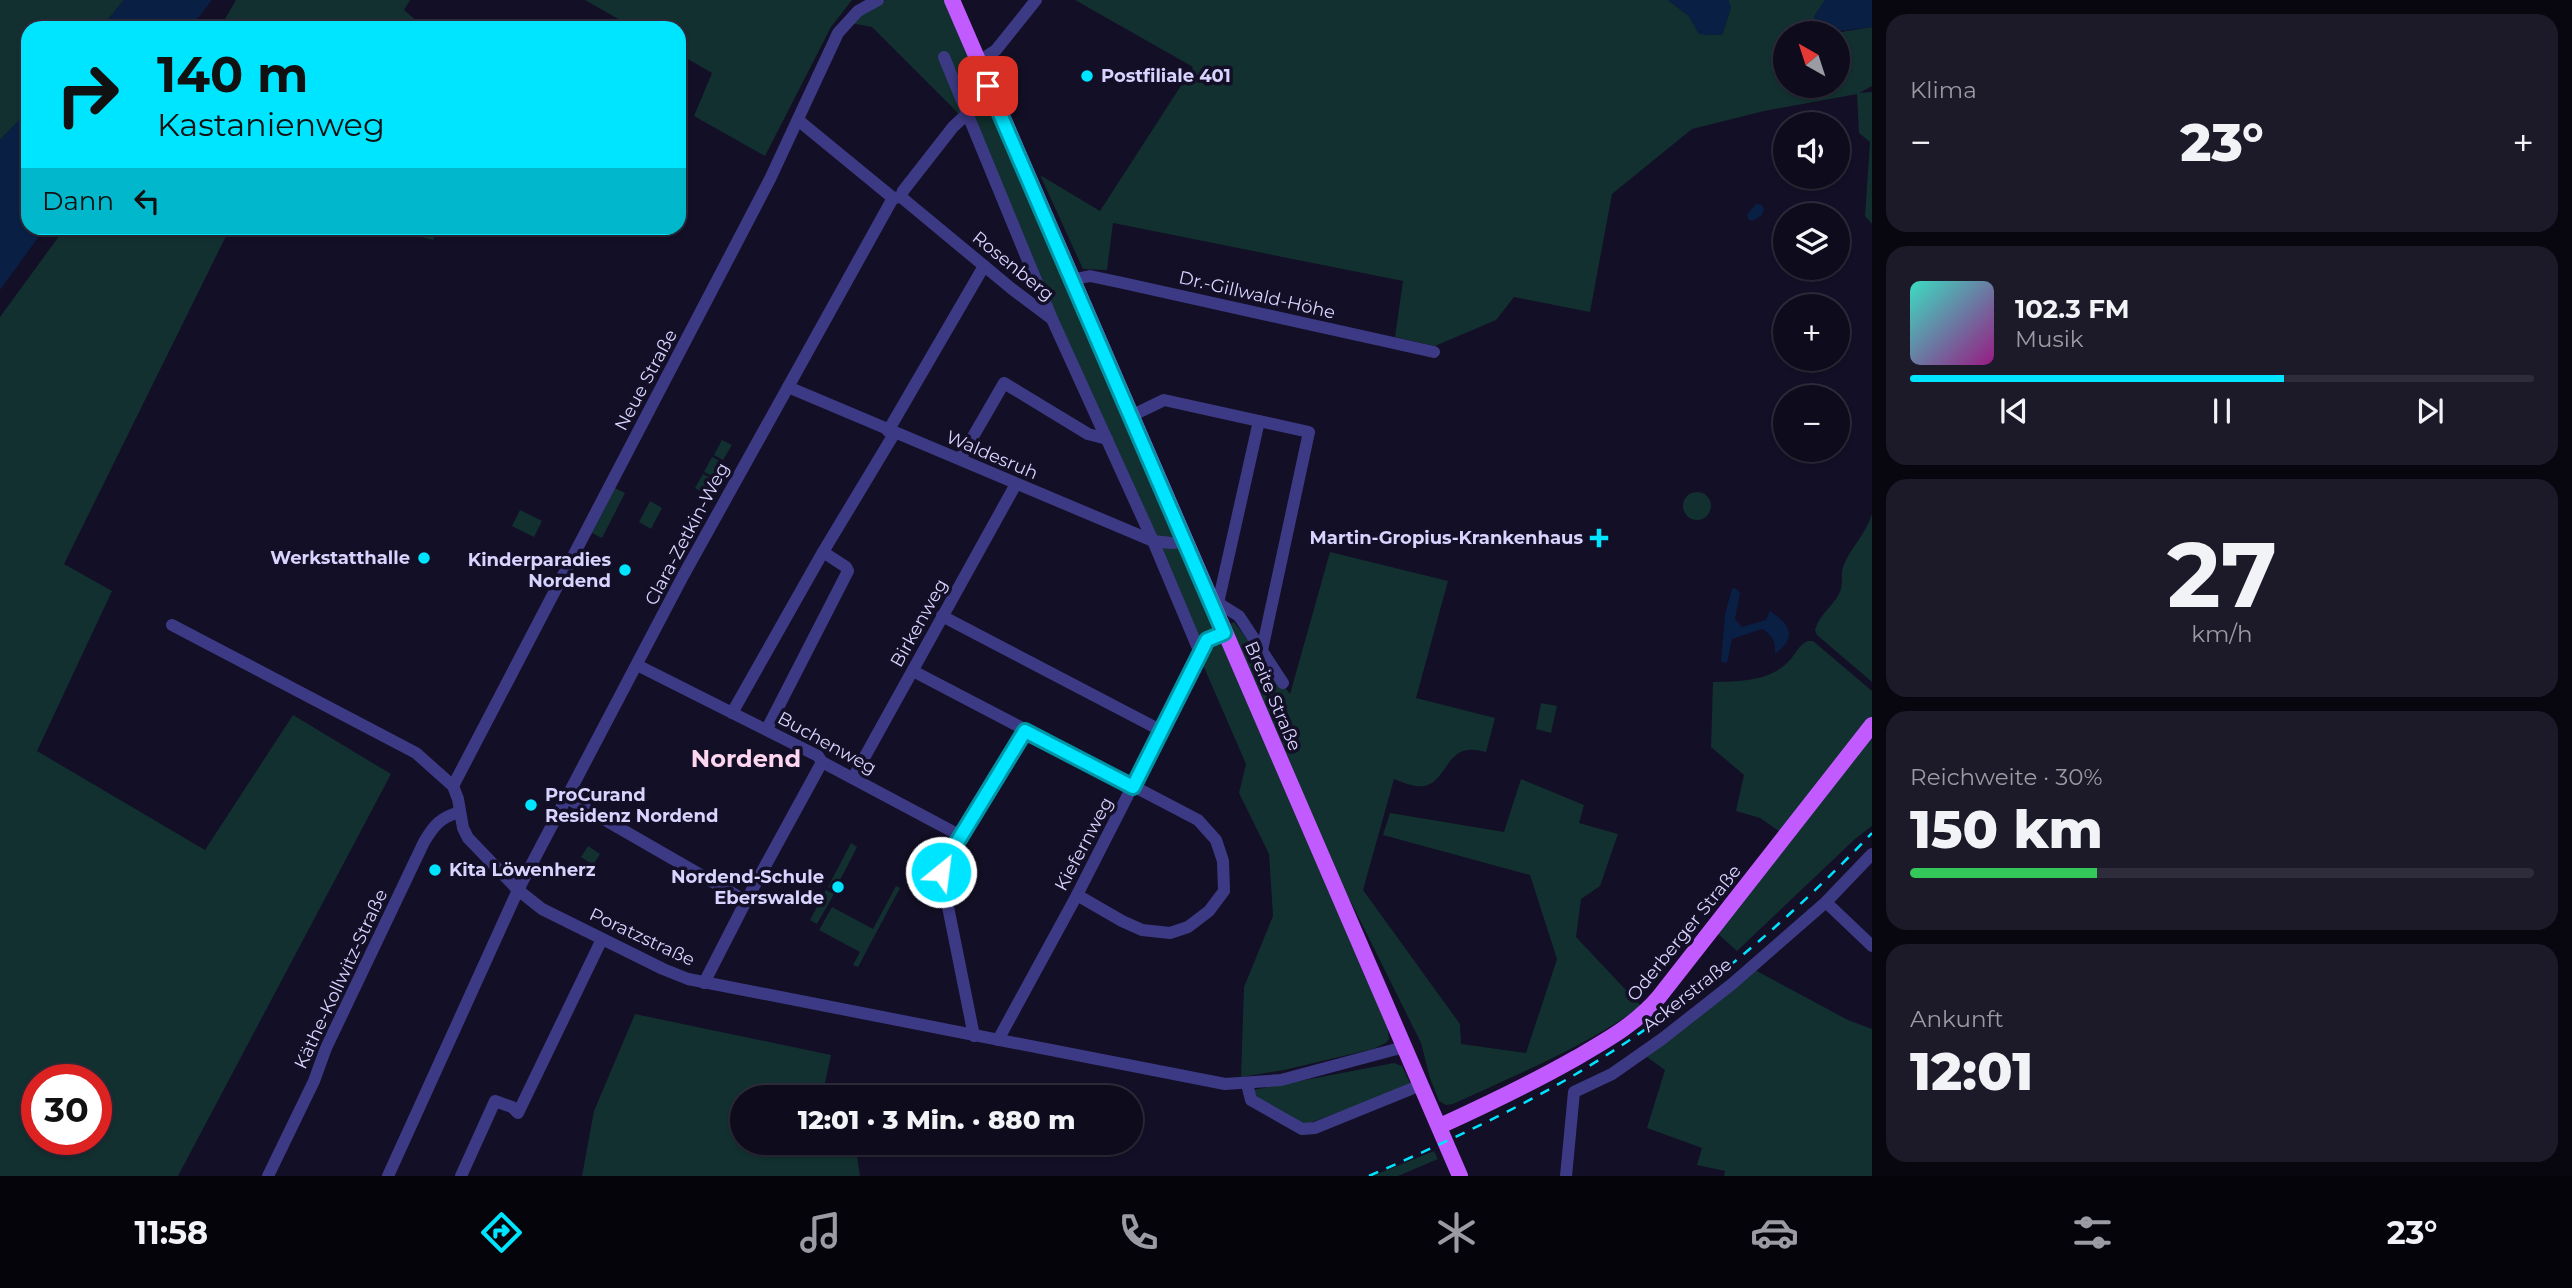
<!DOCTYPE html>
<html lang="de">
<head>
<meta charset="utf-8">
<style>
	:root { --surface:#0e0b1c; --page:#1c1929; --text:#f1f3f6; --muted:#9b9ba3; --line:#2e2b3b; --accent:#00e5ff }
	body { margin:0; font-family:Montserrat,sans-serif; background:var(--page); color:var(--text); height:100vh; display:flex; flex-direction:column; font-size:26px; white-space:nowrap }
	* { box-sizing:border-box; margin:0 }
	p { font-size:23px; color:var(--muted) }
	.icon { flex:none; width:38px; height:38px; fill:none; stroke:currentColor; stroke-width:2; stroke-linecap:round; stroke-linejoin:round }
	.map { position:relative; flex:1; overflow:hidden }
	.drawer { display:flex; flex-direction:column; gap:14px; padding:14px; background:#08060f; width:700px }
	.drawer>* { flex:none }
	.hud { position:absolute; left:21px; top:21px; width:665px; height:214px; border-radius:21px; box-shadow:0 2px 5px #0004,0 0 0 2px var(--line); background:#00e5ff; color:#111; overflow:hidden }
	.needle { width:46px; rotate:321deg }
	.buttons { position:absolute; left:1773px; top:21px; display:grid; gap:14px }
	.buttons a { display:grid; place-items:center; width:77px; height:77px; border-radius:50%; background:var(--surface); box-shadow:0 2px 5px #0004,0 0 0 2px var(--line); font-size:35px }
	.speed { position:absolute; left:21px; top:1064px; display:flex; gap:14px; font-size:35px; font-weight:700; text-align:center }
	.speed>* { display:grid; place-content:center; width:91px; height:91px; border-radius:50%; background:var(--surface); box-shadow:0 2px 5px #0004,0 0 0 2px var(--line); line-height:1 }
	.speed .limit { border:10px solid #d22; background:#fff; color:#111 }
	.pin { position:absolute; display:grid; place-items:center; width:60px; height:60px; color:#fff; margin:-30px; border-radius:14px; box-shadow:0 4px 10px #0006 }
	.me { position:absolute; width:77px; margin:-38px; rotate:29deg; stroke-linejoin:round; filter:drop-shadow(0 0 5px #0008) }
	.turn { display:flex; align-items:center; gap:24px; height:147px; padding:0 21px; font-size:32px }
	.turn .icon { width:91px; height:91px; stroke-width:2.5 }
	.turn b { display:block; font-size:49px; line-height:60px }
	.then { display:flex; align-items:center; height:66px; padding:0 21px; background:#0003; gap:14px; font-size:26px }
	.big { font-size:52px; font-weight:800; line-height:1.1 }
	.drawer .widget { flex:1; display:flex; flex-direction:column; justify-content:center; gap:10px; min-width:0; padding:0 24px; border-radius:21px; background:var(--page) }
	.drawer .dial { align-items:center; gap:0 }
	.dial b { font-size:91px; line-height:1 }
	.song { display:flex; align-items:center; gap:21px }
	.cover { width:84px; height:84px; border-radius:10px; background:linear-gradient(135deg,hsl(170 70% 55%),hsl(310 70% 35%)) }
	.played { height:7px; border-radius:4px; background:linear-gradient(90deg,var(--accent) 60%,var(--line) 60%) }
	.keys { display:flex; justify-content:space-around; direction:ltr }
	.heat { display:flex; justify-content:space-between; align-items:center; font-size:38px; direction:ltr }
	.charge { height:10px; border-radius:5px; background:linear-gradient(90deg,#34c759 30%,var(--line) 0) }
	.trip { position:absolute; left:730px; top:1085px; width:413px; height:70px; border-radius:35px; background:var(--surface); box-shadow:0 2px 5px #0004,0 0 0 2px var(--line); font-weight:800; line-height:70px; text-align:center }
	.dock { display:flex; height:112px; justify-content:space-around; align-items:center; background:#06040b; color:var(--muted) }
	.dock .icon { width:49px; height:49px }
	.dock .active { color:var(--accent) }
	.dock b { font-size:32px; color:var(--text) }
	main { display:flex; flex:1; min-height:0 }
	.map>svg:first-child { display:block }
	.green { fill:#12302f; fill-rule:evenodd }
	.water { fill:#0a1f44 }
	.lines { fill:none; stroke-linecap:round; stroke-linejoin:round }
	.minor { stroke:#3d3a85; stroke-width:12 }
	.major { stroke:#c25bff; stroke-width:16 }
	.rail { stroke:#00e5ff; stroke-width:2.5; stroke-dasharray:10 9; stroke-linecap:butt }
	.route-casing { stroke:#0095a6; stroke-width:18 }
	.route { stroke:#00e5ff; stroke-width:12 }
	.poi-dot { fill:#00e5ff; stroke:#130f26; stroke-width:2.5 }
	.labels { text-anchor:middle; stroke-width:7; stroke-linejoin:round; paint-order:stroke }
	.poi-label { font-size:18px; font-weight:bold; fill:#d9d4ff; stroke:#130f26; text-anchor:end }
	.street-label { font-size:18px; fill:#d9d4ff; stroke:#130f26 }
	.district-label { font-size:24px; font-weight:bold; fill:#ffd6f0; stroke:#130f26 }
</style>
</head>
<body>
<main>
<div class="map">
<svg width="1872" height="1176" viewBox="0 0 1872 1176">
	<rect width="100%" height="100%" fill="#130f26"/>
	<!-- green -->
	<g class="green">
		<path d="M0,0h124l-23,28h-73v83l-28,29z"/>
		<path d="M236,0h174l-6,10 21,18h-205z"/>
		<path d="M585,0h267l-21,27 -66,129 -71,-40 18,-43 -33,-19v-26h-45z"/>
		<path d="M886,0h60l444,1029 -2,2 1,8 -3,4 -13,6 -89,21 -43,7 3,-90 29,-71 -4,-62 -30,-61 7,-29 -273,-629 -17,-24 -84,-84 -21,-4 10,-9z"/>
		<path d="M1075,0h593l21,16 10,18 23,1 9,-28 -3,-7h97l-11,17 11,16h-40v53h53v-53h-3l37,-6v59l-13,7 13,-1v132l-7,-8 5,-74 -11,-9 -2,-39 -93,17 -72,18 -80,65 -22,118 -76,-15 -18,23 -61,26 -40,-9 8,-56 -290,-58 -6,47 -24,-1 -43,-94 60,36 93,-144z"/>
		<path d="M1784,122l10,2h-9v40l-10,-2z"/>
		<path d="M65,228h165l-166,336 48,27 -75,160 168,99 88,-135 98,59 -213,402h-178v-859zM37,1080h59v59h-59z"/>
		<path d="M387,228h54l-8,12z"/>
		<path d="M722,440l10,5 -9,15 -9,-5z"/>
		<path d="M712,457l10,5 -8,15 -10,-5z"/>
		<path d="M703,474l10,5 -9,15 -9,-6z"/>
		<path d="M615,488l10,5 -23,45 -10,-5z"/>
		<circle cx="1697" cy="506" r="14"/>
		<path d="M650,501l12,7 -11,21 -12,-7z"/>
		<path d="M520,510l22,11 -8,16 -22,-11z"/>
		<path d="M1872,514v168l-55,-47 -2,-5c4,-15 17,-23 24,-36 5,-9 1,-19 4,-27 7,-19 23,-33 29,-53z"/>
		<path d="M1330,552l118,29 -32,117 79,20 -9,34c-5,-1 -12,-3 -17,-2 -25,1 -24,40 -53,36 -7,-1 -15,-4 -22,-7l-31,111 97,134 1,20 65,9 31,-94 -27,-84 -147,-40 7,-22 114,19 17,-53 63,26 -5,18 39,11 -18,52 -19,13 -5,38 65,69c-57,42 -124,68 -188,98l-7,1 -7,-4 -9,-23 -9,-35 -71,-143 -7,-3 -117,-272 8,-3 56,72z"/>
		<path d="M1808,641h5l59,50v28l-90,114 -22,-15 -24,-7 8,-36 -33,-28 2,-65c26,-1 56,0 76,-21 7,-7 10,-17 19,-20z"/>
		<path d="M1541,703l16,3 -6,27 -15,-4z"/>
		<path d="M1872,731v95l-17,13 -118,112 -20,-18z"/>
		<path d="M851,843l6,4 -22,43 -7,-3z"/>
		<path d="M588,846l12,8 -7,11 -12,-8z"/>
		<path d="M896,886l4,2 -42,79 -5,-2 7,-13 -41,-22 13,-23 41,22z"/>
		<path d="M826,890l8,4 -17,30 -7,-4z"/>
		<path d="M1753,969l95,51 24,9v147h-148l1,-5 -28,-6 5,-17 -55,-20 18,-58 -21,-15z"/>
		<path d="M635,1014l196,41 -9,42h-80v46h113l5,33h-278l12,-65z"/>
		<path d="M1394,1063l8,3 9,19 -104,39 -16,-6 -37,-23 -1,-5z"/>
		<path d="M1434,1151l4,8 -40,17h-26z"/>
	</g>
	<!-- water -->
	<g class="water">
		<path d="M124,0h88l-22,28h-89z"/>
		<path d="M1668,0h60l3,7 -9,28 -23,-1 -10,-18z"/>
		<path d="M1825,0h47v27l-47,6 -11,-16z"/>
		<path d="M28,111v117h17l-45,62v-150z"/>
		<path d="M1756,204l6,1 2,5 -3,6 -9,5 -4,-2 -1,-5z"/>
		<path d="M1735,588l5,5 -5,26 7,8 24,-7 4,-9c20,14 28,25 5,43 1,-13 -3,-19 -13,-25l-30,10 -5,24 -6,-1 4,-48 7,-25z"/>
	</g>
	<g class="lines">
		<!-- minor -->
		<g class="minor">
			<path d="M944,57l108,262 101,222 47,112"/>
			<path d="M978,62l18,-12 40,-50"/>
			<path d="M798,120l95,78 8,-1 111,92 40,30"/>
			<path d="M901,197l2,-6 50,-64 15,-14"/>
			<path d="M1071,280l19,-4 33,7 311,69"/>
			<path d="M788,387l365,154 18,2 14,-1"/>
			<path d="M1131,416l33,-16 145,32 -47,218"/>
			<path d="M888,431l96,-165"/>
			<path d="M960,459l44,-76 84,51 19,5"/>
			<path d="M1218,603l21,13 44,67"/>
			<path d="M1213,605l5,-2 41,-182"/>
			<path d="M942,616l220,115"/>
			<path d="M172,625l244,128 37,33 5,13 5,29 5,10 50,52 24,19 121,60 25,10 537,105 56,-4 123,-33"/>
			<path d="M637,665l181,91 4,6 139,74"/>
			<path d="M913,671l285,149 18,20 7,21 1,30 -15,20 -21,16 -18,6 -28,-3 -20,-9 -45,-26"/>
			<path d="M732,713l91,-161 71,-118"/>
			<path d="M767,729l81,-158 -2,-4 -23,-15"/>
			<path d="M853,778l163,-294"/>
			<path d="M453,786l317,-607 68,-146 20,-22 20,-11"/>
			<path d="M567,798l179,103"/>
			<path d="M1830,906l42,40"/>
			<path d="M704,983l42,-82 76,-139"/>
			<path d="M974,1036l-33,-164 1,-5 83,-136"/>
			<path d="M998,1040l79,-145 130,-255 17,-7"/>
			<path d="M1247,1084l4,16 51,29 13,-1 106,-43"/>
			<path d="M268,1176l46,-95 12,-33 98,-206c10,-17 17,-25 36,-30"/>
			<path d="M388,1176l130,-286 165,-314 210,-378"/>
			<path d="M461,1176l34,-75 17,6 6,6 84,-174"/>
			<path d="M1566,1176l8,-84 38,-18 50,-35 70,-55 94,-82 46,-48"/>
		</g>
		<!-- major -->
		<g class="major">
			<path d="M952,0l508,1176"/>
			<path d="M1440,1126c46,-21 92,-43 136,-68 31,-18 60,-34 83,-61l213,-272"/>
		</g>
		<!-- rail -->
		<path class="rail" d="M1369,1176c66,-29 132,-59 195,-95 114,-66 218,-153 308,-248"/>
	</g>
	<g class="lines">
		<!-- route casing -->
		<g class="route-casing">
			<path id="route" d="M941,872l1,-5 83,-136 108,56 74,-147 17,-7 -236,-547"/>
		</g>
		<!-- route -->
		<use href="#route" class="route"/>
	</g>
	<!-- markers -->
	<g class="poi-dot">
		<circle cx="1087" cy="76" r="7"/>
		<path d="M1595.5 527.5h7v7h7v7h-7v7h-7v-7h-7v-7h7z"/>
		<circle cx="424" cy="558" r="7"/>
		<circle cx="625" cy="570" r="7"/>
		<circle cx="531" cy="805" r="7"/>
		<circle cx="435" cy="870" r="7"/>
		<circle cx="838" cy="887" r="7"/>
	</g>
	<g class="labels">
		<!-- poi labels -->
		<g class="poi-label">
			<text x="1101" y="82" text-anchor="start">Postfiliale 401</text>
			<text x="1583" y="544">Martin-Gropius-Krankenhaus</text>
			<text x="410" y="564">Werkstatthalle</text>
			<text x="611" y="566">Kinderparadies<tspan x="611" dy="21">Nordend</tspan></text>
			<text x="545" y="801" text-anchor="start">ProCurand<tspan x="545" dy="21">Residenz Nordend</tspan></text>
			<text x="449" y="876" text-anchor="start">Kita Löwenherz</text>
			<text x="824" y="883">Nordend-Schule<tspan x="824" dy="21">Eberswalde</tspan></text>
		</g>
		<!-- street labels -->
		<g class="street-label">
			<text transform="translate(1013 266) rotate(39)" y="6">Rosenberg</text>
			<text transform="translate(1257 295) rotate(13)" y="6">Dr.-Gillwald-Höhe</text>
			<text transform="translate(646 380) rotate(-62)" y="6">Neue Straße</text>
			<text transform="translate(992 455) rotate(23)" y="6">Waldesruh</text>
			<text transform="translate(687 534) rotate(-62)" y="6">Clara-Zetkin-Weg</text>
			<text transform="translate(919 623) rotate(-61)" y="6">Birkenweg</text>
			<text transform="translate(1273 696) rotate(67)" y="6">Breite Straße</text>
			<text transform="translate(827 743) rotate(29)" y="6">Buchenweg</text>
			<text transform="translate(1084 844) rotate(-62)" y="6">Kiefernweg</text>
			<text transform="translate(1684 933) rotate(-51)" y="6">Oderberger Straße</text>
			<text transform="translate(642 937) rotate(25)" y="6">Poratzstraße</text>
			<text transform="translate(341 979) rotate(-65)" y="6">Käthe-Kollwitz-Straße</text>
			<text transform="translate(1687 995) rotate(-38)" y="6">Ackerstraße</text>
		</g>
		<!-- district labels -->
		<g class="district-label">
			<text x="746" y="767">Nordend</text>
		</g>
	</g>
</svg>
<div class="buttons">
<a><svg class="needle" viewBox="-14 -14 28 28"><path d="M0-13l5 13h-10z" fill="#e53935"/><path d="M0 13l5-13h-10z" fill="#9b9ba3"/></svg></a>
<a><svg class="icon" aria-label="sound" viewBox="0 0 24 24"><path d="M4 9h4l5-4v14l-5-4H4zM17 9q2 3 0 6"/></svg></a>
<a><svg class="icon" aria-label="layers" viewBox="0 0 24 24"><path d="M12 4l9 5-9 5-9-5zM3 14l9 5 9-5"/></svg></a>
<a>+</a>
<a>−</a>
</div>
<div class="speed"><div class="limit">30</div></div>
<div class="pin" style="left:988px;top:86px;background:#d93025"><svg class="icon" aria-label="arrive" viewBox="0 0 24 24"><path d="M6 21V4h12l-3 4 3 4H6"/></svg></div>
<svg class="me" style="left:941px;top:872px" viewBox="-20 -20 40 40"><circle r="17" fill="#00e5ff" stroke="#fff" stroke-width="3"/><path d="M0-11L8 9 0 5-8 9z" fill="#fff"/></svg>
<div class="trip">12:01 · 3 Min. · 880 m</div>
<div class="hud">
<div class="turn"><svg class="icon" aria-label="right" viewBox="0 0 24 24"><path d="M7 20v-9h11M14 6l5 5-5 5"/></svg><div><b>140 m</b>Kastanienweg</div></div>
<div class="then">Dann<svg class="icon" aria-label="left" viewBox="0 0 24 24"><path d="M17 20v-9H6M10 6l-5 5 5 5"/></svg></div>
</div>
</div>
<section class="drawer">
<div class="widget"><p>Klima</p>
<div class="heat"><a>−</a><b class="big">23°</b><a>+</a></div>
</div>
<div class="widget">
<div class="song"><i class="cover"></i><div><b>102.3 FM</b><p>Musik</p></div></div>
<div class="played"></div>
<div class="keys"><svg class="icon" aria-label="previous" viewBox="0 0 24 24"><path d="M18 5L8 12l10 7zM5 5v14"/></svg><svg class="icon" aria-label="pause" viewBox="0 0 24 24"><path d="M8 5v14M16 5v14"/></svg><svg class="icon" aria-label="next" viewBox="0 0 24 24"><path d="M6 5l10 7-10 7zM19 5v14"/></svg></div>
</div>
<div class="widget dial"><b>27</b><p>km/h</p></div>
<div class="widget"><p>Reichweite · 30%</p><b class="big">150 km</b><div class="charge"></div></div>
<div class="widget"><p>Ankunft</p><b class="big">12:01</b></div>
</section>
</main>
<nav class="dock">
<b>11:58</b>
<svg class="icon active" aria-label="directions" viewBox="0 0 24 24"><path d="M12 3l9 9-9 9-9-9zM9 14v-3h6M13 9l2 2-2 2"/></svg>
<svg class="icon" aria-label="music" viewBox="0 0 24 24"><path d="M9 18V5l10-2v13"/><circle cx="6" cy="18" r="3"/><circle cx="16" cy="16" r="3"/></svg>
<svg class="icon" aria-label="phone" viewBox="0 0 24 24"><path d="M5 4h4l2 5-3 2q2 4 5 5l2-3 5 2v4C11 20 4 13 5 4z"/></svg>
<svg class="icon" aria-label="climate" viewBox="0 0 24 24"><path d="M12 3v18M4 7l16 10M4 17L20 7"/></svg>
<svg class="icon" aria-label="car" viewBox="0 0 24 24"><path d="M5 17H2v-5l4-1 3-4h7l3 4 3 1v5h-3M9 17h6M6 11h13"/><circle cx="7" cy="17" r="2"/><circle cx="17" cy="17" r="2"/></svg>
<svg class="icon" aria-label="filters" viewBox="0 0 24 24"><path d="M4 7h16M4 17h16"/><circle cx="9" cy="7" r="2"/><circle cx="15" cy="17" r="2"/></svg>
<b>23°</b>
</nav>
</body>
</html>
